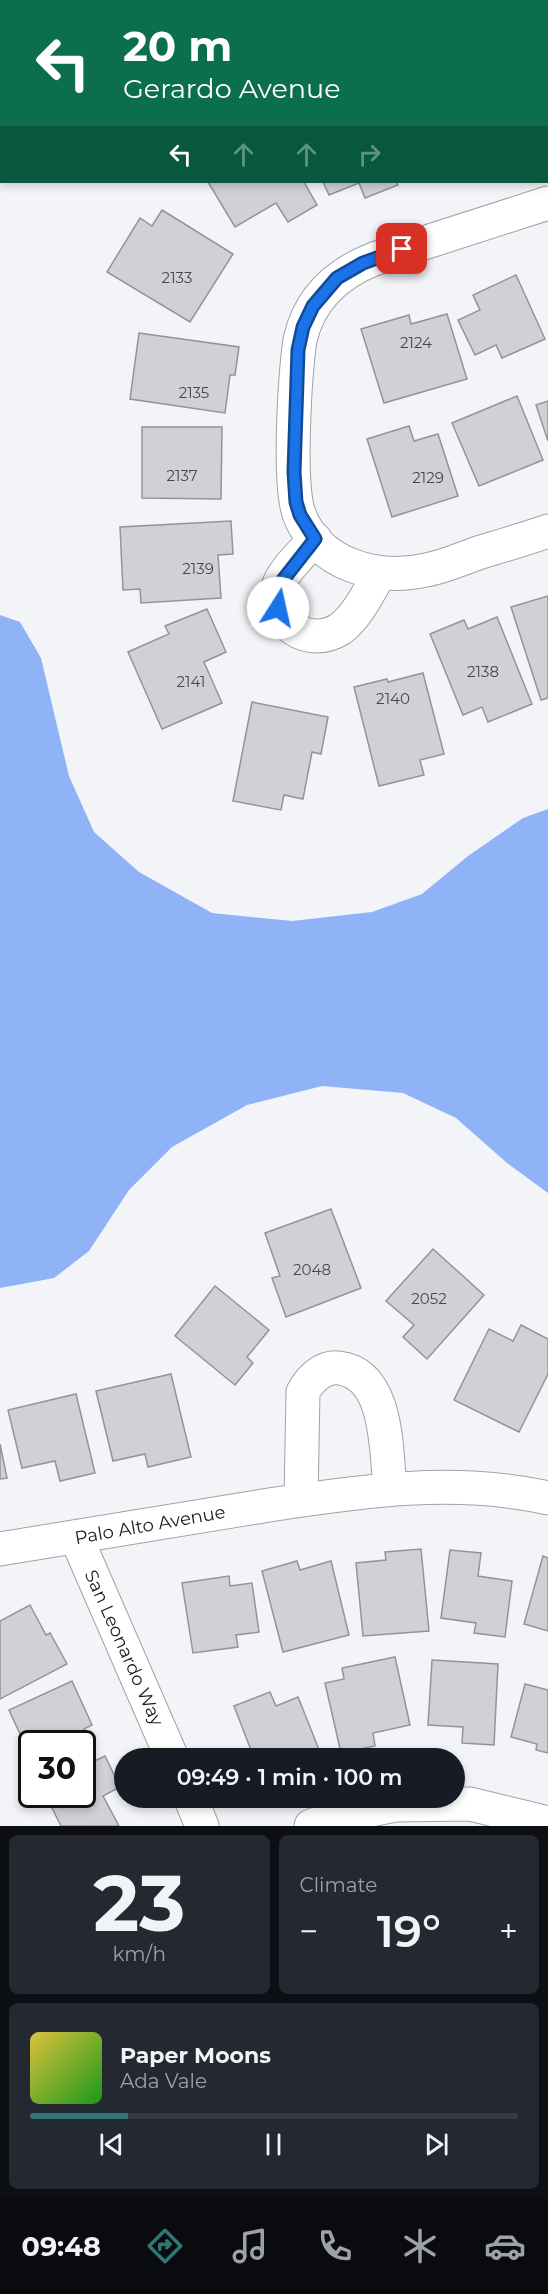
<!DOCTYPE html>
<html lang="en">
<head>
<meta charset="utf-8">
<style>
	:root { --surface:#171b24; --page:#242831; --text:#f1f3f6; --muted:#9ea1a6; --line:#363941; --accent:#2e7774 }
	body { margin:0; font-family:Montserrat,sans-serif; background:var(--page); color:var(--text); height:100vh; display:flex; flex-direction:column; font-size:22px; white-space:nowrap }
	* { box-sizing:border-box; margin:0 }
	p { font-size:20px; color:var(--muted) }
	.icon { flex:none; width:33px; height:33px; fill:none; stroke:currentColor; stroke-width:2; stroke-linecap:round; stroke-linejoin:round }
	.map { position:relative; height:1826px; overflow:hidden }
	.panel { display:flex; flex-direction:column; gap:9px; padding:9px; background:#0d0f14; flex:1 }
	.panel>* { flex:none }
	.banner { position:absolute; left:0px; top:0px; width:549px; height:183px; box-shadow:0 3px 9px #0003; background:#0b6e4f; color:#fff; overflow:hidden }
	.speed { position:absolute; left:18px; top:1730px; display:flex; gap:12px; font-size:30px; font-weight:700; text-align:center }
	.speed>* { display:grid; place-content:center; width:78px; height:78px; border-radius:50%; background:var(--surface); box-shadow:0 3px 9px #0003; line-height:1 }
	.speed .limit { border:3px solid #111; border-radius:9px; background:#fff; color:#111 }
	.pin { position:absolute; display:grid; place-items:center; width:51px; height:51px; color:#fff; margin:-26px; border-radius:12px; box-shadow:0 3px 9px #0006 }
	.me { position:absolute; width:66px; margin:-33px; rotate:10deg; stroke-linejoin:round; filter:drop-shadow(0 0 4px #0008) }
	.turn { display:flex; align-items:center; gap:21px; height:126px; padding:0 24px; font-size:27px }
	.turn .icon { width:78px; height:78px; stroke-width:2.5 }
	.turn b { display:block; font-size:42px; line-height:51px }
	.lanes { display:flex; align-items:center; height:57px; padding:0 24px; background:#0003; justify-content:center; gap:30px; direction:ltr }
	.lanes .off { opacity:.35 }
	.big { font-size:45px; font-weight:600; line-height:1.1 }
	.panel .widget { flex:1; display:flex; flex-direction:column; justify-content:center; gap:9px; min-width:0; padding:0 21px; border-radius:9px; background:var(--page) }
	.panel .dial { align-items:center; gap:0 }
	.dial b { font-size:78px; line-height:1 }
	.song { display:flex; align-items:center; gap:18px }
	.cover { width:72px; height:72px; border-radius:9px; background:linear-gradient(135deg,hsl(50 70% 55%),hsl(120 70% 35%)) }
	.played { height:6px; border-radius:3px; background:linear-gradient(90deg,var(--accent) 20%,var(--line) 20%) }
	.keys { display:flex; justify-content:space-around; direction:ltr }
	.heat { display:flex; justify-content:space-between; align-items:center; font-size:33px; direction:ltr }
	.panel .tiles { flex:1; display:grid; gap:9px; grid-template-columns:1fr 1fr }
	.widget:last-child { grid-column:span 2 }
	.trip { position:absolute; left:114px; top:1748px; width:351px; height:60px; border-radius:30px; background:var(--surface); box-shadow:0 3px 9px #0003; font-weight:600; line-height:60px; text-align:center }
	.menu { display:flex; height:96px; justify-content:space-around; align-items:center; background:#090b0e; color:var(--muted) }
	.menu .icon { width:42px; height:42px }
	.menu .current { color:var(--accent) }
	.menu b { font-size:27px; color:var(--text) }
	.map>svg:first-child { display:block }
	.water { fill:#90b2f7 }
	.building { fill:#d2d0d4; stroke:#959397; stroke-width:1.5 }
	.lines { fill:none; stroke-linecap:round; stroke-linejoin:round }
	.minor-casing { stroke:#a0a2a6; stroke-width:35 }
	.path { stroke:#939597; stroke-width:4; stroke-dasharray:4.5 4.5; stroke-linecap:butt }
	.minor { stroke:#fff; stroke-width:33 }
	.route-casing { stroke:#114b97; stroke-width:15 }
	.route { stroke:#1a73e8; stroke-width:10 }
	.labels { text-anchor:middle; stroke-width:6; stroke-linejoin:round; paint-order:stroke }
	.number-label { font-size:15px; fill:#474849 }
	.street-label { font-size:18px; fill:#191a1b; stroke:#fff }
</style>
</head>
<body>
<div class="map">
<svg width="548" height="1826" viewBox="0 0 548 1826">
	<rect width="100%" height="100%" fill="#f2f4f8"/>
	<!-- water -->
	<path class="water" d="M0,615l20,7 21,36 28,118 25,56 45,40 73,41 80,8 80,-9 50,-18 46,-38 55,-38 25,-9v384l-41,-30 -51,-45 -53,-25 -81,-7 -75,19 -75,42 -43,43 -40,61 -35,27 -54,10z"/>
	<!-- building -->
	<g class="building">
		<path d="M208,182h96l13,23 -29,17 -12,-19 -41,24z"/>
		<path d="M323,182h73l2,3 -33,13 -6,-15 -30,12z"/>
		<path d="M162,210l71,44 -43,68 -83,-50 33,-54 12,8z"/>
		<path d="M516,275l29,64 -43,19 -6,-13 -21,10 -17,-35 22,-10 -7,-15z"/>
		<path d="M447,314l20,65 -83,24 -23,-74 48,-14 2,9z"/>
		<path d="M139,333l100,14 -4,28h-5l-5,38 -95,-14z"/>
		<path d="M517,396l26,64 -64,26 -27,-63z"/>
		<path d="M548,401v40l-12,-36z"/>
		<path d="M409,426l5,15 24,-7 20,62 -66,21 -25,-78z"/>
		<path d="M142,427h80l-1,72 -79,-1z"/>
		<path d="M231,521l2,33 -15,1 3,43 -80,5 -1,-14 -17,1 -3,-63z"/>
		<path d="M548,596v102l-7,2 -30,-93z"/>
		<path d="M207,609l19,43 -22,10 18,41 -60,26 -34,-77 41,-18 -4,-8z"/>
		<path d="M497,617l35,87 -44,18 -6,-15 -19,8 -33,-81 34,-14 4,9z"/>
		<path d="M423,673l21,81 -24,6 4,15 -45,11 -25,-99 33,-8 1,3z"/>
		<path d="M252,702l76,15 -7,37 -9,-2 -9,47 -19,-4 -3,15 -48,-9z"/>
		<path d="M331,1209l30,79 -75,29 -14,-39 8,-2 -15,-43z"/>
		<path d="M433,1249l51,46 -57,64 -24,-22 11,-12 -28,-24z"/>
		<path d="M215,1286l54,44 -22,27 6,6 -18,22 -60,-49z"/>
		<path d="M521,1325l27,14v35l-29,58 -65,-32 35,-71 24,12z"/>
		<path d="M171,1374l20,83 -43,10 -3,-13 -32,7 -17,-70z"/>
		<path d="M76,1394l19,79 -35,8 -5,-20 -33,7 -14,-58z"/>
		<path d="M0,1444l7,34 -7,1z"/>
		<path d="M421,1549l8,82 -66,5 -7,-73 30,-3 -1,-8z"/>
		<path d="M450,1550l31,3 -3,23 34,5 -7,56 -31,-4 2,-10 -35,-5z"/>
		<path d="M543,1556l5,2v73l-24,-7z"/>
		<path d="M297,1561l3,9 31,-9 18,74 -66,17 -21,-81z"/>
		<path d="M229,1576l1,10 22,-3 7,49 -23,3 2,12 -45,6 -11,-70z"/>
		<path d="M30,1605l16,30 4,-2 17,31 -67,35v-78z"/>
		<path d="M395,1657l15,68 -37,8 2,13 -34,7 -16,-70 19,-4 -2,-11z"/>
		<path d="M432,1660l66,4 -4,81 -32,-2 1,-16 -35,-2z"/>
		<path d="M72,1681l20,44 -8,4 9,18 -11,5v-9h-50v4l-5,2 -18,-39z"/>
		<path d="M525,1684l23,6v63l-12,-3 1,-6 -26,-7z"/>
		<path d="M270,1692l6,14 22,-9 22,55 -14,6h-52l-20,-52z"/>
		<path d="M105,1756l15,31 -17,9 16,30h-58l-16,-32h37v-27z"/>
	</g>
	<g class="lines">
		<!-- minor casing -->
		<g class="minor-casing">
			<g id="minor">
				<path d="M548,203l-174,56c-38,15 -65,41 -74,81 -5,35 -12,142 -1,174 19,51 78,67 127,56 18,-3 35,-11 52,-17 23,-7 47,-14 70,-22"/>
				<path d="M315,539c-11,13 -32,31 -37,48 -9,36 31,62 62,42 18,-13 29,-38 40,-56"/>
				<path d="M301,1500l2,-108c7,-13 20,-26 36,-24 50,6 47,83 51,121"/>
				<path d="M76,1537l96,221"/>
				<path d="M0,1549c90,-14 179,-30 269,-44 92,-14 186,-28 279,-7"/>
				<path d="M190,1797l12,29"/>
				<path d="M311,1826l21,-8 63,-13 75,-1 78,19"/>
			</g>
		</g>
		<!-- path -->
		<g class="path">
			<path d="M407,2l5,-2"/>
			<path d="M0,78l2,1"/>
		</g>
		<!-- minor -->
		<use href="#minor" class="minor"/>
	</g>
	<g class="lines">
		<!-- route casing -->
		<g class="route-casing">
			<path id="route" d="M278,608l1,-23 36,-46 -15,-24 -4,-13 -2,-30 4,-122 5,-23 10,-21 24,-28 26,-15 39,-14"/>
		</g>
		<!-- route -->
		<use href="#route" class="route"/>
	</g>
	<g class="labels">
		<!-- number labels -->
		<g class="number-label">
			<text x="177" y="283">2133</text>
			<text x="416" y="348">2124</text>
			<text x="194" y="398">2135</text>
			<text x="182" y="481">2137</text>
			<text x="428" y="483">2129</text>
			<text x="198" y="574">2139</text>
			<text x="483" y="677">2138</text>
			<text x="191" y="687">2141</text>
			<text x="393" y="704">2140</text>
			<text x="312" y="1275">2048</text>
			<text x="429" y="1304">2052</text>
		</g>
		<!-- street labels -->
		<g class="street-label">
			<text transform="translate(150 1525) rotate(-10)" y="6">Palo Alto Avenue</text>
			<text transform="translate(124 1648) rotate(66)" y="6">San Leonardo Way</text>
		</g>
	</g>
</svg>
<div class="speed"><div class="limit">30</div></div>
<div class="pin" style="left:402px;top:249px;background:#d93025"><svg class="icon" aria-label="arrive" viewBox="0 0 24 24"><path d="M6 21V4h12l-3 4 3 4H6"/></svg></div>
<svg class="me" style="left:278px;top:608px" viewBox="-20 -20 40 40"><circle r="19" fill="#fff"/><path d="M0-13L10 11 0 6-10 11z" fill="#1a73e8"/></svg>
<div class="trip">09:49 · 1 min · 100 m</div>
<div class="banner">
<div class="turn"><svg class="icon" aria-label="left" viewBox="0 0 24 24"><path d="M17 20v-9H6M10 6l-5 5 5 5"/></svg><div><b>20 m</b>Gerardo Avenue</div></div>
<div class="lanes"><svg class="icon" aria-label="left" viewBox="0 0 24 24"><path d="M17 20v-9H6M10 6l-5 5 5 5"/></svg><svg class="icon off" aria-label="ahead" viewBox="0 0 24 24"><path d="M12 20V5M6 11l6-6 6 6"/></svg><svg class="icon off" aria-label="ahead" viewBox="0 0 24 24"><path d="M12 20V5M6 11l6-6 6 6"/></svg><svg class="icon off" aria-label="right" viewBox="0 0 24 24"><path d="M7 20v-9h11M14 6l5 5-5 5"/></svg></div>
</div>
</div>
<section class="panel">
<div class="tiles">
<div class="widget dial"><b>23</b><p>km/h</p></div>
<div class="widget"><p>Climate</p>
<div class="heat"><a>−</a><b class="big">19°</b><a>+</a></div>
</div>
<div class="widget">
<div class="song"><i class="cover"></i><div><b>Paper Moons</b><p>Ada Vale</p></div></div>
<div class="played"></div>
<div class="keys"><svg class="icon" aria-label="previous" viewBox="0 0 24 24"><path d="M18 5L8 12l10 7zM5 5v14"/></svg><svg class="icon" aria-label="pause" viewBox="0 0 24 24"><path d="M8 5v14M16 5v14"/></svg><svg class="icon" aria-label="next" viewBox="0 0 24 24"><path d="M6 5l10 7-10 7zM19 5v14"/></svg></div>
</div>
</div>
</section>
<nav class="menu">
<b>09:48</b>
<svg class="icon current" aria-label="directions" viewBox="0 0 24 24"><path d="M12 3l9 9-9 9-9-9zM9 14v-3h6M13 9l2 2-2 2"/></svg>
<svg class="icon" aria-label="music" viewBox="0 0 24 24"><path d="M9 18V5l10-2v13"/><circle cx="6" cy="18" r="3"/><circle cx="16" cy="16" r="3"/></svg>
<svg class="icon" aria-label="phone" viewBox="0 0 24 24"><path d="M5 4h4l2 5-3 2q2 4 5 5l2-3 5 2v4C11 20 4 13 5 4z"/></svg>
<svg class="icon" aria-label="climate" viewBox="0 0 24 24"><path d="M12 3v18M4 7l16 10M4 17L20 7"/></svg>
<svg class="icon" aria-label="car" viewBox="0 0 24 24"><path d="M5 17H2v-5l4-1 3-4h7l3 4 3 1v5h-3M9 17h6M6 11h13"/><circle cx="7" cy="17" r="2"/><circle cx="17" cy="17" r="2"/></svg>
</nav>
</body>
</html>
